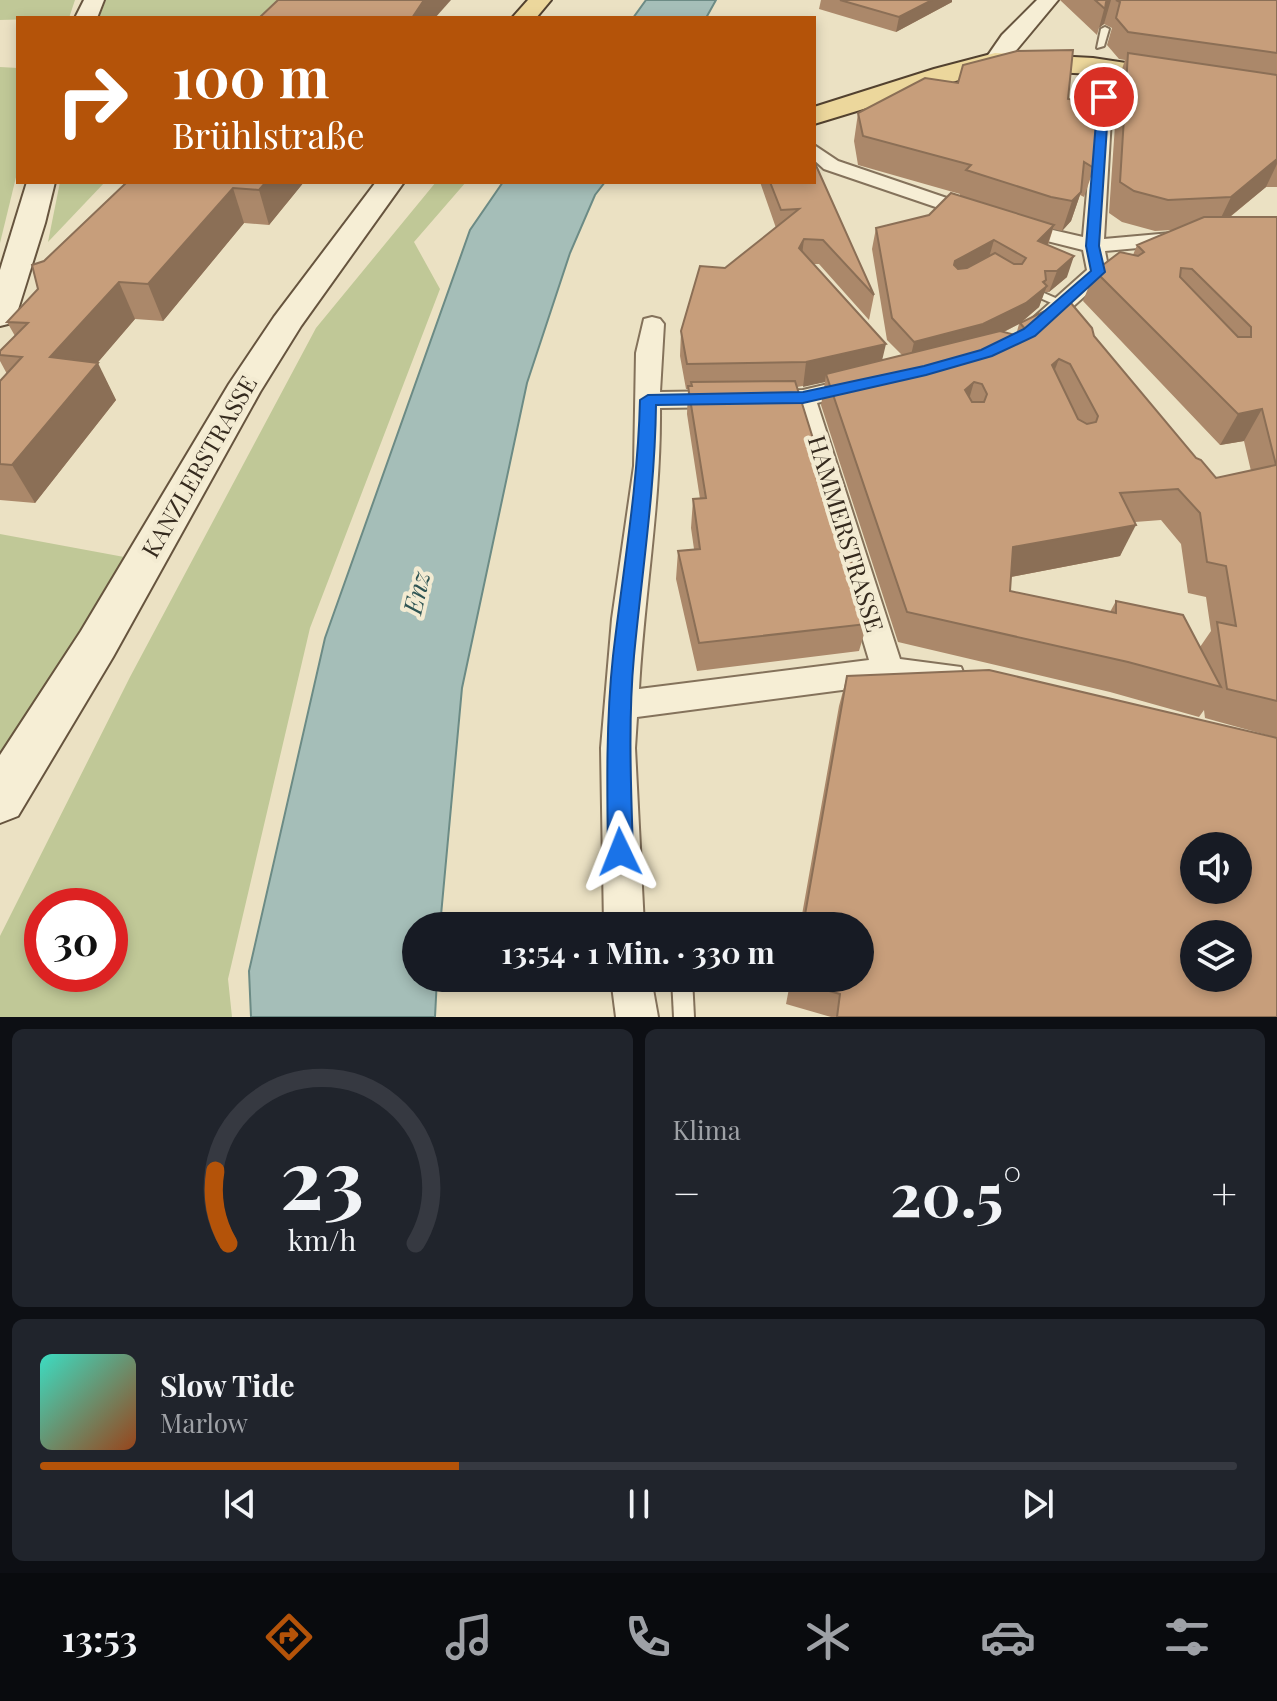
<!DOCTYPE html>
<html lang="de">
<head>
<meta charset="utf-8">
<style>
	:root { --surface:#171b24; --page:#20242c; --text:#f1f3f6; --muted:#9ea1a6; --line:#363941; --accent:#b45309 }
	body { margin:0; font-family:"Playfair Display",serif; background:var(--page); color:var(--text); height:100vh; display:flex; flex-direction:column; font-size:30px; white-space:nowrap }
	* { box-sizing:border-box; margin:0 }
	p { font-size:26px; color:var(--muted) }
	.icon { flex:none; width:44px; height:44px; fill:none; stroke:currentColor; stroke-width:2; stroke-linecap:round; stroke-linejoin:round }
	.map { position:relative; height:1017px; overflow:hidden }
	.panel { display:flex; flex-direction:column; gap:12px; padding:12px; background:#0d0f14; flex:1 }
	.panel>* { flex:none }
	.hud { position:absolute; left:16px; top:16px; width:800px; height:168px; border-radius:0px; box-shadow:0 4px 12px #0003; background:#b45309; color:#fff; overflow:hidden }
	.tools { position:absolute; left:1180px; top:832px; display:grid; gap:16px }
	.tools a { display:grid; place-items:center; width:72px; height:72px; border-radius:50%; background:var(--surface); box-shadow:0 4px 12px #0003; font-size:40px }
	.speed { position:absolute; left:24px; top:888px; display:flex; gap:16px; font-size:40px; font-weight:700; text-align:center }
	.speed>* { display:grid; place-content:center; width:104px; height:104px; border-radius:50%; background:var(--surface); box-shadow:0 4px 12px #0003; line-height:1 }
	.speed .limit { border:12px solid #d22; background:#fff; color:#111 }
	.pin { position:absolute; display:grid; place-items:center; width:68px; height:68px; color:#fff; margin:-34px; border:4px solid #fff; border-radius:50%; box-shadow:0 2px 8px #0007 }
	.me { position:absolute; width:88px; margin:-44px; rotate:358deg; stroke-linejoin:round; filter:drop-shadow(0 0 6px #0008) }
	.turn { display:flex; align-items:center; gap:28px; height:168px; padding:0 24px; font-size:36px }
	.turn .icon { width:104px; height:104px; stroke-width:2.5 }
	.turn b { display:block; font-size:56px; line-height:68px }
	.big { font-size:60px; font-weight:700; line-height:1.1 }
	.panel .widget { flex:1; display:flex; flex-direction:column; justify-content:center; gap:12px; min-width:0; padding:0 28px; border-radius:12px; background:var(--page) }
	.panel .dial { align-items:center; gap:0 }
	.dial svg { height:208px; overflow:visible; fill:none; stroke:var(--line); stroke-width:7; stroke-linecap:round; text-anchor:middle }
	.dial text { fill:var(--text); stroke:none }
	.song { display:flex; align-items:center; gap:24px }
	.cover { width:96px; height:96px; border-radius:12px; background:linear-gradient(135deg,hsl(170 70% 55%),hsl(20 70% 35%)) }
	.played { height:8px; border-radius:4px; background:linear-gradient(90deg,var(--accent) 35%,var(--line) 35%) }
	.keys { display:flex; justify-content:space-around; direction:ltr }
	.heat { display:flex; justify-content:space-between; align-items:center; font-size:44px; direction:ltr }
	.panel .tiles { flex:1; display:grid; gap:12px; grid-template-columns:1fr 1fr }
	.widget:last-child { grid-column:span 2 }
	.trip { position:absolute; left:402px; top:912px; width:472px; height:80px; border-radius:40px; background:var(--surface); box-shadow:0 4px 12px #0003; font-weight:700; line-height:80px; text-align:center }
	.tab-bar { display:flex; height:128px; justify-content:space-around; align-items:center; background:#090b0e; color:var(--muted) }
	.tab-bar .icon { width:56px; height:56px }
	.tab-bar .on { color:var(--accent) }
	.tab-bar b { font-size:36px; color:var(--text) }
	.map>svg:first-child { display:block }
	.green { fill:#c0c897; fill-rule:evenodd }
	.water { fill:#a5beb8; stroke:#6c8b85; stroke-width:2 }
	.lines { fill:none; stroke-linecap:round; stroke-linejoin:round }
	.lane-casing { stroke:#84725b; stroke-width:4 }
	.street-casing { stroke:#84725b; stroke-width:4 }
	.secondary-casing { stroke:#66543e; stroke-width:4 }
	.primary-casing { stroke:#52412f; stroke-width:4 }
	.lane { fill:#f6eed5; fill-rule:evenodd }
	.street { fill:#f6eed5; fill-rule:evenodd }
	.secondary { fill:#f6eed5; fill-rule:evenodd }
	.primary { fill:#ecd79c; fill-rule:evenodd }
	.wall { fill:#ab886a; fill-rule:evenodd }
	.shaded-wall { fill:#8b6f56 }
	.building { fill:#c79e7b; stroke:#8b6f56; stroke-width:2; fill-rule:evenodd }
	.route { fill:#1a73e8; stroke:#114b97; stroke-width:2 }
	.labels { text-anchor:middle; stroke-width:8; stroke-linejoin:round; paint-order:stroke }
	.street-label { font-size:24px; fill:#352a1e; stroke:#f3ebd2 }
	.water-label { font-size:26px; font-style:italic; fill:#2e5453; stroke:#f3ebd2 }
</style>
</head>
<body>
<div class="map">
<svg width="1277" height="1017" viewBox="0 0 1277 1017">
	<rect width="100%" height="100%" fill="#ebe1c3"/>
	<!-- green -->
	<g class="green">
		<path d="M0,0h75l-6,18 -69,2z"/>
		<path d="M106,0h170l7,5 -15,13h-169z"/>
		<path d="M0,67l18,1v101l-18,74z"/>
		<path d="M60,182h45l-57,60z"/>
		<path d="M436,182h30l-52,60 26,47 -130,339 -82,351 4,38h-232v-81l130,-259 186,-349zM42,906h68v68h-68z"/>
		<path d="M0,534l135,25 -135,193z"/>
	</g>
	<!-- water -->
	<g class="water">
		<path d="M646,0h70l-10,18h-73z"/>
		<path d="M503,182h102l-10,13 -25,58 -43,130 -65,305 -22,238h-24v52h21l-2,39h-184l-2,-46 76,-333 145,-408z"/>
	</g>
	<g class="lines">
		<!-- lane casing -->
		<g class="lane-casing">
			<g id="lane">
				<path d="M1105,27l4,2 -5,17 -7,2 4,-19z"/>
				<path d="M1044,293l23,10 2,2 -6,3 -23,-10v-4z"/>
				<path d="M672,978h20l2,39h-20z"/>
			</g>
		</g>
		<!-- street casing -->
		<g class="street-casing">
			<g id="street">
				<path d="M1106,62l8,5 -10,172 78,-7 10,6 -10,6 -77,7 4,21 -3,5 -58,52h-16l-4,-5 4,-5 55,-49 -4,-20 -76,-19 -3,-4 10,-6 69,16 15,-170z"/>
				<path d="M814,145l24,16 144,49 3,4 -3,4h-14l-144,-49 -10,-9z"/>
				<path d="M652,317l8,2 4,5 -4,68 143,-2 55,-13 9,2 3,6 -3,6 -50,12 83,256 61,8 4,10 -4,10 -12,4 -61,-7 -251,33 -2,31 9,178h-40l-3,-178 11,-129 22,-153 2,-113 8,-34zM793,406l76,254 -230,29c5,-94 22,-187 21,-281z"/>
				<path d="M611,978h40l7,39h-42z"/>
			</g>
		</g>
		<!-- secondary casing -->
		<g class="secondary-casing">
			<g id="secondary">
				<path d="M84,0h20l-7,18h-22z"/>
				<path d="M1037,0h21l-55,66h-16l-3,-5 18,-26z"/>
				<path d="M27,182h28l-10,41 -29,93 -4,7 -12,3v-56z"/>
				<path d="M376,182h28l-103,144 -41,66 -147,265 -95,159 -18,7v-68l81,-124 148,-247 45,-67z"/>
			</g>
		</g>
		<!-- primary casing -->
		<g class="primary-casing">
			<g id="primary">
				<path d="M528,0h23l-15,18h-24z"/>
				<path d="M995,53l98,5 184,28v16l-184,-28 -98,-5 -181,55v-17l120,-38z"/>
			</g>
		</g>
		<!-- lane -->
		<use href="#lane" class="lane"/>
		<!-- street -->
		<use href="#street" class="street"/>
		<!-- secondary -->
		<use href="#secondary" class="secondary"/>
		<!-- primary -->
		<use href="#primary" class="primary"/>
	</g>
	<!-- wall -->
	<g class="wall">
		<path d="M821,0h131v2l-56,30 -77,-23z"/>
		<path d="M1060,0h217v187h-11l-36,30h47v521l-72,-20 -1,-8 -5,7 -89,-25 -212,-50 -77,-237 4,-23 -28,5 68,218 -2,7 4,12 -8,27 -162,20 -21,-92 2,-28 16,-2 -3,-21 2,-29h7l-13,-85 1,-25h-2l-6,-33 1,-25 95,-103 -16,-46h54l60,113 -5,25 -50,-56h-6l69,96 20,-5 -15,-15 -15,-91 4,-21 53,-13 31,-19v-2l-102,-29 -4,-24 4,-28 210,-14 26,69 -10,29 -4,-2 -9,26 -9,10 -9,-2 -5,16 19,32 -18,15h-5l-5,15 -16,14 71,15 102,122 20,20 35,-7 -7,-30 -24,4 -137,-144 12,-30 38,-16 4,-10 35,-15 -17,1 -33,-9 -13,-9 9,-132 7,-21 -6,-1 -12,-14 5,-17 -8,-4 -5,4 -2,7zM1019,324l-3,11 -12,-3zM1161,520l20,24 7,49 18,4 5,34 -11,16 -84,-46 -6,11 -100,-21 1,-14 109,-21 15,-34z"/>
		<path d="M127,182h177l-35,43 -25,-2 -81,98 -28,-2 -38,44 19,37 -81,103 -35,-3v-119l7,-7 -7,-13v-10l15,-15 -8,-14 31,-33 6,-28z"/>
		<path d="M847,676l430,341h-446l-45,-13 5,-26h69v-52h-60l39,-220z"/>
	</g>
	<!-- shaded-wall -->
	<g class="shaded-wall">
		<path d="M424,0h27l-16,18h-23z"/>
		<path d="M932,0h20v2l-56,30 3,-15z"/>
		<path d="M1109,0h2l-7,24 -5,4 7,-26z"/>
		<path d="M1277,159v5l-11,23 -50,41 15,-31z"/>
		<path d="M266,182h38l-35,43 -10,-35z"/>
		<path d="M233,188l11,35 -81,98 -15,-37z"/>
		<path d="M1081,192l-10,29 -9,10 10,-30z"/>
		<path d="M1054,225l-7,21 -9,-5z"/>
		<path d="M804,239l-3,24 -2,-15z"/>
		<path d="M994,240l-6,21 -38,21 5,-21z"/>
		<path d="M1074,256l-7,21 -18,15 8,-21z"/>
		<path d="M1046,280l-3,9 4,-3 -8,21 -20,17 -42,21 -68,19 5,-22 129,-60z"/>
		<path d="M119,282l16,37 -65,76 -20,-38z"/>
		<path d="M886,344l-6,25 -54,5 -1,8 -22,5 3,-25z"/>
		<path d="M1059,359l-12,31 5,-25z"/>
		<path d="M98,363l18,37 -81,103 -23,-38z"/>
		<path d="M974,382l-9,31v-23z"/>
		<path d="M1262,409l-18,32 -24,4 18,-31z"/>
		<path d="M1136,525l-16,31 -120,23 13,-32z"/>
	</g>
	<!-- building -->
	<g class="building">
		<path d="M278,0h146l-12,18h-153z"/>
		<path d="M840,0h92l-33,17z"/>
		<path d="M1095,0h14l-3,2 -1,7z"/>
		<path d="M1116,0h161v53l-149,-21 -12,-14 4,-16z"/>
		<path d="M1073,50l-5,49 31,4 -5,65 -10,-6 -3,30 -9,9 -21,-4 -85,-27 5,-5 -108,-29 -5,-23 67,-35 33,5 5,-18 54,-14z"/>
		<path d="M1128,53l149,22v84l-46,38 -63,3 -34,-9 -14,-9z"/>
		<path d="M814,161l60,134 -51,-55 -19,-1 -5,9 87,96 -80,18 -119,2 -6,-33 19,-65 25,2 74,-59 -18,1 -11,-28h44z"/>
		<path d="M127,182h139l-7,8 -26,-2 -85,96 -29,-2 -69,75 48,6 -86,102 -12,-1v-83l22,-24 -22,-2v-4l28,-28 -21,-1 31,-33 -6,-24 12,-4z"/>
		<path d="M951,193l103,32 -16,16 36,15 -17,15h-12l1,9 -3,2 4,4 -21,17 -43,21 -69,18 -22,-24 -16,-90 53,-13zM994,240l32,18 -4,6h-8l-19,-11 -28,15 -9,1 -4,-4 1,-4z"/>
		<path d="M1204,217h73v484l-50,-12 -10,-67 19,4 -10,-60 -19,-4 -7,-49 -22,-24 -58,4 16,32 -123,22 -3,44 106,22v-12l67,14 38,72 -93,-25 -221,-50 -81,-238 174,-43 19,5 7,-6 -6,-7 29,-14 16,-13 27,32 2,8 102,122 5,2 15,18 60,-13 -14,-56 -24,5 -143,-143 25,-19 18,4 6,-4 -7,-7zM1181,268l11,1 59,58v10h-13l-58,-60zM1059,359l11,5 28,52 -2,6 -9,2 -9,-5 -26,-54zM974,382l8,2 5,10 -3,8h-12l-7,-12z"/>
		<path d="M795,381l70,224 -5,-1 7,20 -168,19 -21,-92 22,-2 -7,-50 13,-1 -18,-112h4l-1,-4z"/>
		<path d="M989,670l288,68v279h-440l3,-23 -47,-13 1,-3h66v-52h-57l44,-250zM1194,846h44v44h-44zM1194,934h44v44h-44z"/>
	</g>
	<!-- route -->
	<path class="route" d="M1104,94l5,3 -10,149 6,26 -70,64 -43,20 -66,19 -123,28 -147,2c-1,84 -14,167 -22,251 -6,65 -3,131 -1,196l-4,9 -9,3 -8,-3 -4,-9c-1,-65 -2,-131 5,-196 10,-86 25,-170 27,-256l8,-5 155,-3 121,-26 57,-16 43,-21 67,-58 -5,-25 12,-149z"/>
	<g class="labels">
		<!-- street labels -->
		<g class="street-label">
			<text transform="translate(200 467) rotate(-60)" y="8">KANZLERSTRASSE</text>
			<text transform="translate(845 534) rotate(73)" y="8">HAMMERSTRASSE</text>
		</g>
		<!-- water labels -->
		<g class="water-label">
			<text transform="translate(417 593) rotate(-77)" y="9">Enz</text>
		</g>
	</g>
</svg>
<div class="tools">
<a><svg class="icon" aria-label="sound" viewBox="0 0 24 24"><path d="M4 9h4l5-4v14l-5-4H4zM17 9q2 3 0 6"/></svg></a>
<a><svg class="icon" aria-label="layers" viewBox="0 0 24 24"><path d="M12 4l9 5-9 5-9-5zM3 14l9 5 9-5"/></svg></a>
</div>
<div class="speed"><div class="limit">30</div></div>
<div class="pin" style="left:1104px;top:97px;background:#d93025"><svg class="icon" aria-label="arrive" viewBox="0 0 24 24"><path d="M6 21V4h12l-3 4 3 4H6"/></svg></div>
<svg class="me" style="left:620px;top:852px" viewBox="-20 -20 40 40"><path d="M0-17L14 15 0 8-14 15z" fill="#1a73e8" stroke="#fff" stroke-width="4"/></svg>
<div class="trip">13:54 · 1 Min. · 330 m</div>
<div class="hud">
<div class="turn"><svg class="icon" aria-label="right" viewBox="0 0 24 24"><path d="M7 20v-9h11M14 6l5 5-5 5"/></svg><div><b>100 m</b>Brühlstraße</div></div>
</div>
</div>
<section class="panel">
<div class="tiles">
<div class="widget dial"><svg viewBox="0 0 100 80">
<path d="M14 69A42 42 0 1 1 86 69"/>
<path d="M14 69A42 42 0 0 1 9 41" stroke="#b45309"/>
<text x="50" y="56" font-size="32" font-weight="700">23</text>
<text x="50" y="72" font-size="11">km/h</text>
</svg></div>
<div class="widget"><p>Klima</p>
<div class="heat"><a>−</a><b class="big">20.5°</b><a>+</a></div>
</div>
<div class="widget">
<div class="song"><i class="cover"></i><div><b>Slow Tide</b><p>Marlow</p></div></div>
<div class="played"></div>
<div class="keys"><svg class="icon" aria-label="previous" viewBox="0 0 24 24"><path d="M18 5L8 12l10 7zM5 5v14"/></svg><svg class="icon" aria-label="pause" viewBox="0 0 24 24"><path d="M8 5v14M16 5v14"/></svg><svg class="icon" aria-label="next" viewBox="0 0 24 24"><path d="M6 5l10 7-10 7zM19 5v14"/></svg></div>
</div>
</div>
</section>
<nav class="tab-bar">
<b>13:53</b>
<svg class="icon on" aria-label="directions" viewBox="0 0 24 24"><path d="M12 3l9 9-9 9-9-9zM9 14v-3h6M13 9l2 2-2 2"/></svg>
<svg class="icon" aria-label="music" viewBox="0 0 24 24"><path d="M9 18V5l10-2v13"/><circle cx="6" cy="18" r="3"/><circle cx="16" cy="16" r="3"/></svg>
<svg class="icon" aria-label="phone" viewBox="0 0 24 24"><path d="M5 4h4l2 5-3 2q2 4 5 5l2-3 5 2v4C11 20 4 13 5 4z"/></svg>
<svg class="icon" aria-label="climate" viewBox="0 0 24 24"><path d="M12 3v18M4 7l16 10M4 17L20 7"/></svg>
<svg class="icon" aria-label="car" viewBox="0 0 24 24"><path d="M5 17H2v-5l4-1 3-4h7l3 4 3 1v5h-3M9 17h6M6 11h13"/><circle cx="7" cy="17" r="2"/><circle cx="17" cy="17" r="2"/></svg>
<svg class="icon" aria-label="filters" viewBox="0 0 24 24"><path d="M4 7h16M4 17h16"/><circle cx="9" cy="7" r="2"/><circle cx="15" cy="17" r="2"/></svg>
</nav>
</body>
</html>
